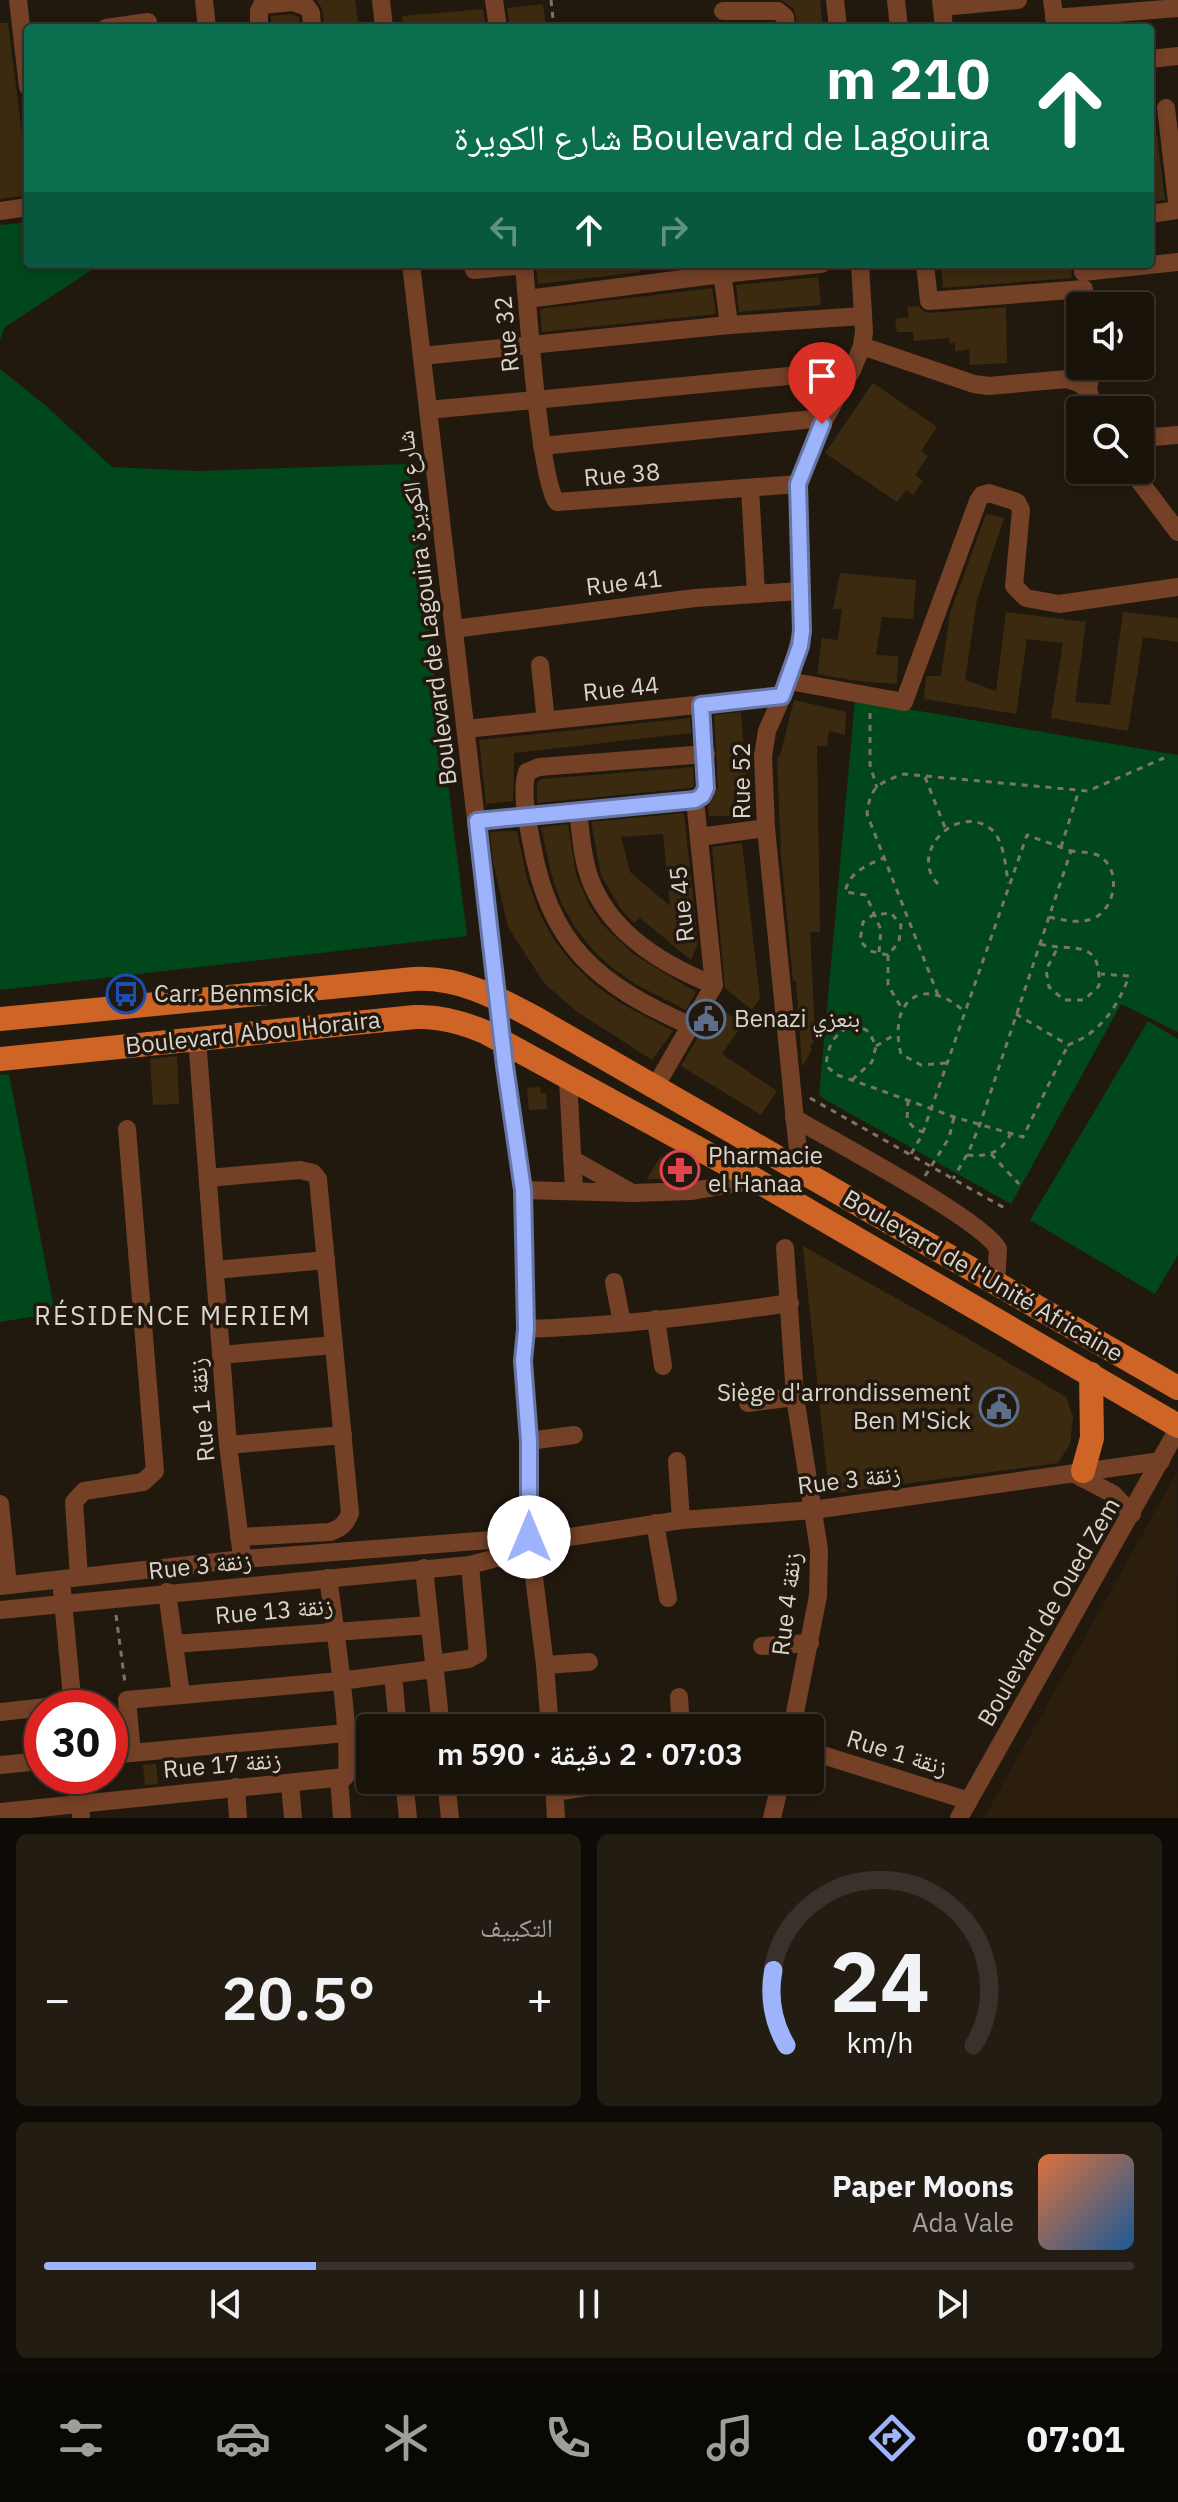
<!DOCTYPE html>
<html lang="ar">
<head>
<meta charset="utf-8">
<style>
	:root { --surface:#1a130a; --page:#231c13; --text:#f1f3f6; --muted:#9f9e9c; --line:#38322b; --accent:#9db4fd }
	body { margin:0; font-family:"IBM Plex Sans","Noto Naskh Arabic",sans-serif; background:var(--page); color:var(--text); direction:rtl; height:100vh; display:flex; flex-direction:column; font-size:30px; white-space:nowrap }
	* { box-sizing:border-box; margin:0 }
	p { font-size:26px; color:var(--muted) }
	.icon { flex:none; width:44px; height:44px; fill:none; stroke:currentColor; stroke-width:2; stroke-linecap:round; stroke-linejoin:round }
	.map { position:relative; height:1818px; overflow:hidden; direction:ltr }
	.panel { display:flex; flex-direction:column; gap:16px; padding:16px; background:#0e0a06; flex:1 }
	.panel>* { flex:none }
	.guide { position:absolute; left:24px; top:24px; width:1130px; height:244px; border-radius:8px; box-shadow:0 4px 12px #0003,0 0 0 2px var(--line); direction:rtl; background:#0b6e4f; color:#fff; overflow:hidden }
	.tools { position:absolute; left:1066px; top:292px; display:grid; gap:16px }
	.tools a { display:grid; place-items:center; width:88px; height:88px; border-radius:8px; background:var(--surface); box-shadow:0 4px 12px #0003,0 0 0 2px var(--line); font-size:40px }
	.speed { position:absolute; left:24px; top:1690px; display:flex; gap:16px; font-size:40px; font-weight:700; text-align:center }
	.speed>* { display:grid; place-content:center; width:104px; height:104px; border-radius:50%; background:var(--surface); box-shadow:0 4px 12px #0003,0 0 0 2px var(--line); line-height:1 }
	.speed .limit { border:12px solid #d22; background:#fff; color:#111 }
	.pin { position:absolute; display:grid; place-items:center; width:68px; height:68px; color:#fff; margin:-82px -34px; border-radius:50% 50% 50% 0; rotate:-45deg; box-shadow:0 0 8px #0007 }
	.pin .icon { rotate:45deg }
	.me { position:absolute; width:88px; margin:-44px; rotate:0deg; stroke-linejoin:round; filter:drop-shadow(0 0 6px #0008) }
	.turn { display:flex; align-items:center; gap:28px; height:168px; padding:0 32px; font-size:36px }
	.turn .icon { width:104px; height:104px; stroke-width:2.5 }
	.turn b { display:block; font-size:56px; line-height:68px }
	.lanes { display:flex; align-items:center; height:76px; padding:0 32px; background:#0003; justify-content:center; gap:40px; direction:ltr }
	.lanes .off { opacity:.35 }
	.big { font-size:60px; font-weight:600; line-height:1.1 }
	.panel .card { flex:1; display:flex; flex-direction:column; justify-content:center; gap:12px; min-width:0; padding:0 28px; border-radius:12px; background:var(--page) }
	.panel .dial { align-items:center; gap:0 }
	.dial svg { height:208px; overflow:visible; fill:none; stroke:var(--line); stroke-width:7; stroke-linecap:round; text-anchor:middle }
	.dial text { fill:var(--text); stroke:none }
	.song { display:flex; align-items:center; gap:24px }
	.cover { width:96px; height:96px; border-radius:12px; background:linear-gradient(135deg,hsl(20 70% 55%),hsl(210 70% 35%)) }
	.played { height:8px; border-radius:4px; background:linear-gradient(90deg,var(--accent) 25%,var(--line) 25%) }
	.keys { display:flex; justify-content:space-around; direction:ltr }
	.heat { display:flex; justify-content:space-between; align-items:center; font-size:44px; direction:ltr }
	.panel .tiles { flex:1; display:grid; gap:16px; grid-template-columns:1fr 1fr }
	.card:last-child { grid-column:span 2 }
	.trip { position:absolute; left:356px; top:1714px; width:468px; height:80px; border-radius:8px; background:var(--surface); box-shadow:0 4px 12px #0003,0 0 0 2px var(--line); font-weight:600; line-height:80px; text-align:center; direction:rtl }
	.menu { display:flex; height:128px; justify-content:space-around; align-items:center; background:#0a0804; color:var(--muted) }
	.menu .icon { width:56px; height:56px }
	.menu .selected { color:var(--accent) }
	.menu b { font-size:36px; color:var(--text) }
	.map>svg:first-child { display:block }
	.built { fill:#2b1e0d }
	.green { fill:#00471b }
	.building { fill:#3b2a0f; fill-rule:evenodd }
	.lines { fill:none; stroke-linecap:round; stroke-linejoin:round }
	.path { stroke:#7c746b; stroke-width:3; stroke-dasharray:6 6; stroke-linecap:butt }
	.minor { stroke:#744127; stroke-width:18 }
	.major { stroke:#ce6426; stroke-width:24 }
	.route-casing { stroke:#6675a4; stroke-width:20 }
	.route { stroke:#9db4fd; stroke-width:14 }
	.labels { text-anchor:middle; stroke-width:7; stroke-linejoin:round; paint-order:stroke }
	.street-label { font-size:24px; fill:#dbd4cd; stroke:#22190e }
	.poi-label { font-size:24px; fill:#dbd4cd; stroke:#22190e; text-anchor:start }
	.neighbourhood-label { font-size:26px; letter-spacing:2px; fill:#dbd4cd; stroke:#22190e }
</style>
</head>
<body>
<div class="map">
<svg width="1178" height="1818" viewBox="0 0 1178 1818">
	<rect width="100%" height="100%" fill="#22190e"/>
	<!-- built -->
	<path class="built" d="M1177,1472l1,346h-194z"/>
	<!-- green -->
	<g class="green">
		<path d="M28,222v42h73l-96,63 -5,13v-115z"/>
		<path d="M0,369l45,36 67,62 85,4 211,-7 59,472 -467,54z"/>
		<path d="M855,700l323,55v277l-57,-28 -110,200 -192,-108z"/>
		<path d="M1148,1021l30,18v216l-23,39 -125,-74z"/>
		<path d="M9,1074l46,239 -55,9v-247z"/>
	</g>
	<!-- building -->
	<g class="building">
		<path d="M317,0h38l4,28h-35l-1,-17z"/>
		<path d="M781,0h39l3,28h-25l-4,-19z"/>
		<path d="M543,4l3,24h-36l-3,-20z"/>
		<path d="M483,9l3,19h-83l-1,-12z"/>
		<path d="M291,14l8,3 1,11h-29v-12z"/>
		<path d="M0,23h8l20,156v16l-28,4z"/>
		<path d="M1157,135l8,65 -15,2v-66z"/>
		<path d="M536,264h103l1,8 -102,12z"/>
		<path d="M954,264h116l2,14 -129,10 -2,-23z"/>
		<path d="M818,277l3,28 -82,7 -3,-27z"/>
		<path d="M712,288l4,26 -174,18 -2,-23z"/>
		<path d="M918,306l5,5 7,2 76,-6 1,56 -37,2 -1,-16 -14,3v-10l-5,2 -1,-6 -35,3 -1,-9h-16l-2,-13 14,-2 -2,-10z"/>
		<path d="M873,383l64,44 -16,24 7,5 -13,19 8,6 -10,14 -7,-5 -9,12 -72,-49z"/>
		<path d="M986,514l18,4 -27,82 -12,80 31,11 10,-79 80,10 -11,80 35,3 13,-93 55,6v24l-35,-5 -15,94 -77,-13 12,-75 -36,-4 -11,75 -92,-15 2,-23h15l9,-63z"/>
		<path d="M840,573l76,7 -3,39 -31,-2 -6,38 22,1 -1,28 -39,-3 -41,-7 5,-36 16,2 4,-31h-9z"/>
		<path d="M794,700l52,12 -1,23 -16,-4 -2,15h-10l3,186h-10l5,100 -4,7 3,2 -4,6 2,2 -10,18 -6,-86h-3l-12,-126 -4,-98 3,-1z"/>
		<path d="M741,712l8,104h-40l-1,-9 10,-20 -4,-72z"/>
		<path d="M690,718l1,15 -177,20 -1,48 -27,3 -7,-64z"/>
		<path d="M693,767l1,19 -3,2 -154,15v-21l5,-3z"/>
		<path d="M684,813l14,131 -7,16 -51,-42 -6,5 -14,-15 -19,-33 -10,-53zM663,834l7,72 -40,-34 -9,-35z"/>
		<path d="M568,824l8,50 13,31 13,19 31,30 63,38 -10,18 -51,-26 -24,-17 -20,-19 -16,-21 -14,-24 -10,-30 -10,-46z"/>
		<path d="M517,831l10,48 12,33 15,28 19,24 22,21 27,19 51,27 -21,29 -76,-49 -32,-28 -36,-56 -15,-65 -3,-30z"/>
		<path d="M742,843l18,155 -8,12 -27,-22 -13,-141z"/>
		<path d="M716,1006l27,18 -21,30 55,37 -16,24 -80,-49z"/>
		<path d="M177,1056l2,48 -26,1 -3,-46z"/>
		<path d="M540,1087l1,6h5l1,16 -18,1 -2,-22z"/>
		<path d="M661,1156l27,16 -4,7h-37z"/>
		<path d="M803,1246l164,92 99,59 7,20 -3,27 -12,19 -229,31z"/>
		<path d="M156,1764l2,20 -13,1 -2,-20z"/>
	</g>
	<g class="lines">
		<!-- path -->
		<g class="path">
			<path d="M551,0l3,28"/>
			<path d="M643,28l38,-4v4"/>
			<path d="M870,713v52l7,23"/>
			<path d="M925,777l21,53"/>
			<path d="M1061,847l18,-57"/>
			<path d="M938,884c-31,-32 21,-83 54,-54 12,11 14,38 16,53"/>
			<path d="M1049,917c15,3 28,7 43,2 23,-9 30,-47 9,-62 -7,-5 -21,-5 -30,-6"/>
			<path d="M1040,944c33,9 61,-8 59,42l-15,14h-20l-15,-13 -3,-17 11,-21"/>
			<path d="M879,952l2,-22 -15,-35 -21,-3c4,-20 22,-27 39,-34"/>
			<path d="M888,955l-18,-4 -10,-10 3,-19 10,-7 18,-2 10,12 -2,17 -11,13v30l13,22"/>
			<path d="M938,995l-71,-181c3,-27 11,-31 37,-40l184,17 76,-33"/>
			<path d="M1016,1014l52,31c31,-11 50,-38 61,-69l-28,-2"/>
			<path d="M876,1046l20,-12"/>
			<path d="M946,1063l-25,2 -20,-11c-13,-51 19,-81 63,-43"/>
			<path d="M852,1080l20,-18 4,-16 -7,-14 -13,-8c-21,8 -28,19 -30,42l11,9 15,5 102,37 69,20 45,-92"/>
			<path d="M810,1098l198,112"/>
			<path d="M908,1100l-1,20 8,9 8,3"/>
			<path d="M911,1154l11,-19 105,-300 44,16 -91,273 -11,27 -16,28"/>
			<path d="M991,1154l28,30"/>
			<path d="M967,1155c20,2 34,-2 43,-20"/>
			<path d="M925,1176l24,-38 5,-21"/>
			<path d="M116,1615l9,68"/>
		</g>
		<!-- minor -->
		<g class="minor">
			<path d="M18,0l10,87"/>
			<path d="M204,0l3,28"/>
			<path d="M381,0l3,28"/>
			<path d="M494,0l4,28"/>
			<path d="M835,0l3,28"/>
			<path d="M896,0l3,28"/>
			<path d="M941,0l3,28"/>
			<path d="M1052,0l4,28"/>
			<path d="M942,7l76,-7"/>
			<path d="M723,11h55l7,6 1,11"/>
			<path d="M1054,18l124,-10"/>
			<path d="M106,28l42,-6"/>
			<path d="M259,28v-17l3,-6 31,-3 14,5 4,6 1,15"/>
			<path d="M1150,59l28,-3"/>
			<path d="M1166,108l12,102"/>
			<path d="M0,211l28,-4"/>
			<path d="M1150,214l28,-4"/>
			<path d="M411,264l91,778 21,148 3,139 -3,32 6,80v96l16,128 5,63"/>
			<path d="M524,264c3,37 16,220 33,238l241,-18"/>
			<path d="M721,264l8,61"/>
			<path d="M925,264l4,37 155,-12"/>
			<path d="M474,270l50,-5"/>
			<path d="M1083,272l95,-10"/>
			<path d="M527,299l195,-25 99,-10"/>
			<path d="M862,346l112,38 15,2 78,-7 12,4 9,7"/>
			<path d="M422,356l307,-31 134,-9"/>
			<path d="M1092,366l-4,24 7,20"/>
			<path d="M428,410l424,-40"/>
			<path d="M1140,438l38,-3"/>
			<path d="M542,446l282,-28"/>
			<path d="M1131,470l47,62"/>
			<path d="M750,488l6,106"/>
			<path d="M454,629l241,-31 106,-7"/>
			<path d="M540,665l6,56"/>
			<path d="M789,681l115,21 74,-201 4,-6 7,-2 28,9 4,8 -7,76 12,12 33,6 119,-17"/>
			<path d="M466,729l316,-33"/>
			<path d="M578,811c3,23 4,46 12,68 20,54 73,86 124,106"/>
			<path d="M477,821l218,-21"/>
			<path d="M699,837l67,-9"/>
			<path d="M691,1026c-95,-42 -142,-81 -160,-186 -4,-21 -10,-48 -4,-68l12,-5 167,-13"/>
			<path d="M197,1038l31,407 13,104"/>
			<path d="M568,1079l6,112"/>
			<path d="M655,1087l59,-102 -19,-185 7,-4 4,-8 -5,-83"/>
			<path d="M794,1118c37,22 189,102 204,131l-2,33"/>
			<path d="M572,1159l57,32"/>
			<path d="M800,1171l-34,-343 -3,-72 4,-25 22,-50 13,-50 -4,-147 24,-60 30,-54 10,-24 2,-14 -4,-68"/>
			<path d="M208,1178l92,-8 13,3 5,6 32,334c-4,11 -9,15 -20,19l-91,5"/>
			<path d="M523,1190l110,3 59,-2 64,-11"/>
			<path d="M785,1248l10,149 24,153 -1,46 -26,132"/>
			<path d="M215,1270l111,-10"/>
			<path d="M614,1282l8,41"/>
			<path d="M656,1319l7,47"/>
			<path d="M526,1329c89,-3 177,-13 264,-26"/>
			<path d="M221,1355l113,-10"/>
			<path d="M748,1403l47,-6"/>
			<path d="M529,1441l45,-6"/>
			<path d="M228,1445l115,-10"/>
			<path d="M677,1461l4,59"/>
			<path d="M1073,1473l40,21 19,20"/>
			<path d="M0,1504l8,81"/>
			<path d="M655,1523l13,75"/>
			<path d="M424,1568l17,160"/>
			<path d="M79,1577l-5,-75 10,-11 59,-9 12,-11 -28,-342"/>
			<path d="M0,1586l243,-27 286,-22 14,4 138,-21 132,-10 348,-49"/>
			<path d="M62,1590l11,118"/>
			<path d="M167,1592l14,103"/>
			<path d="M0,1610l470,-45 60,-16 8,-4"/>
			<path d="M174,1644l256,-19"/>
			<path d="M762,1646l48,-3"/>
			<path d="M434,1664l35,-5 9,-5 -8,-89"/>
			<path d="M545,1665l44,-3"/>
			<path d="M393,1675l5,53"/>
			<path d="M679,1697l2,31"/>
			<path d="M0,1712l73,-8"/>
			<path d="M500,1728l49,-6"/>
			<path d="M810,1751l159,50"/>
			<path d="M132,1753l-5,-53 213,-19 94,-12"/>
			<path d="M110,1755l236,-22"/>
			<path d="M0,1765l42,-4"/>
			<path d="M79,1776l2,42"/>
			<path d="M339,1779l3,39"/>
			<path d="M404,1780l4,38"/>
			<path d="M446,1780l4,38"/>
			<path d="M290,1783l3,35"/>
			<path d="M554,1783l2,35"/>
			<path d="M236,1787l2,31"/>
			<path d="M555,1792l77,-12"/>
			<path d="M0,1812l345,-35c10,-14 -13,-171 -17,-199"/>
			<path d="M772,1818l9,-38"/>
			<path d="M959,1818l219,-389"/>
		</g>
		<!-- major -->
		<g class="major">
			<path d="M0,1019l414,-40c46,-2 82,18 121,39l643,370"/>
			<path d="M0,1059l415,-42c25,-1 47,5 70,15l271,148 422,246"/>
			<path d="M1083,1471l9,-33 -1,-64"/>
		</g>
	</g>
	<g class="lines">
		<!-- route casing -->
		<g class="route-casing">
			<path id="route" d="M529,1537v-96l-6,-80 3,-32 -3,-139 -18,-124 -28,-245 218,-21 7,-4 4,-8 -5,-83 81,-9 18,-50 2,-15 -4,-147 24,-60"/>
		</g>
		<!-- route -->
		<use href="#route" class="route"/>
	</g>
	<!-- icons -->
	<defs>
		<g id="bus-ring" transform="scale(2)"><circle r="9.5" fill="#22190e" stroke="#1a4fb4" stroke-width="1.5"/><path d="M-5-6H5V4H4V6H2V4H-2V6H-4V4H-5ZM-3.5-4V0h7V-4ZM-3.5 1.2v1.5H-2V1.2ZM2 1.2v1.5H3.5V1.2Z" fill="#1a4fb4"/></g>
		<g id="civic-ring" transform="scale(2)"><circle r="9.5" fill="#22190e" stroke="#5c6f8a" stroke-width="1.5"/><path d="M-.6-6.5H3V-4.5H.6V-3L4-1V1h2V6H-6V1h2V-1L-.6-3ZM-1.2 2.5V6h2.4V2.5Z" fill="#5c6f8a"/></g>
		<g id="pharmacy-ring" transform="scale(2)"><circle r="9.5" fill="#22190e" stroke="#e0444e" stroke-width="1.5"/><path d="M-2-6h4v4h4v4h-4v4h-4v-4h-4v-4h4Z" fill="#e0444e"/></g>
	</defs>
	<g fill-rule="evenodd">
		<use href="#bus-ring" x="126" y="994"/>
		<use href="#civic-ring" x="706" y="1019"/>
		<use href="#pharmacy-ring" x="680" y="1170"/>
		<use href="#civic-ring" x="999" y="1407"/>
	</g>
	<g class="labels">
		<!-- street labels -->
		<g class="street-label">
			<text transform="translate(507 334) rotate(-96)" y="8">Rue 32</text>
			<text transform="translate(622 475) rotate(-5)" y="8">Rue 38</text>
			<text transform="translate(624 583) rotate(-7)" y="8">Rue 41</text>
			<text transform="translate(427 608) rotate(-97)" y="8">Boulevard de Lagouira شارع الكويرة</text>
			<text transform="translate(621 689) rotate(-6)" y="8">Rue 44</text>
			<text transform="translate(742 781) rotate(-90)" y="8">Rue 52</text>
			<text transform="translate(682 904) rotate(-96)" y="8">Rue 45</text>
			<text transform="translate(253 1033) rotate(-6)" y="8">Boulevard Abou Horaira</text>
			<text transform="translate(983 1276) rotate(30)" y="8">Boulevard de l'Unité Africaine</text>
			<text transform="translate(202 1410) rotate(-95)" y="8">Rue 1 زنقة</text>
			<text transform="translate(849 1480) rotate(-7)" y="8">Rue 3 زنقة</text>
			<text transform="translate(200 1566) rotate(-6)" y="8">Rue 3 زنقة</text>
			<text transform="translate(787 1604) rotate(-83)" y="8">Rue 4 زنقة</text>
			<text transform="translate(274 1611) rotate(-5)" y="8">Rue 13 زنقة</text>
			<text transform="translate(1049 1612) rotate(-60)" y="8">Boulevard de Oued Zem</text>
			<text transform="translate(897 1753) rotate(17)" y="8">Rue 1 زنقة</text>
			<text transform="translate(222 1765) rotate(-5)" y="8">Rue 17 زنقة</text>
		</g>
		<!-- poi labels -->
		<g class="poi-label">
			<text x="154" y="1002">Carr. Benmsick</text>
			<text x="734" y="1027">Benazi بنعزي</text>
			<text x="708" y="1164">Pharmacie<tspan x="708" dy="28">el Hanaa</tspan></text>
			<text x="971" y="1401" text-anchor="end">Siège d'arrondissement<tspan x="971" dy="28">Ben M'Sick</tspan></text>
		</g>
		<!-- neighbourhood labels -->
		<g class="neighbourhood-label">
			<text x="173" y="1325">RÉSIDENCE MERIEM</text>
		</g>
	</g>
</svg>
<div class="tools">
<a><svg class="icon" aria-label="sound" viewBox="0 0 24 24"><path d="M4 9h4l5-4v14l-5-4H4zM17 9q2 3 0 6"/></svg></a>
<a><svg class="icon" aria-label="search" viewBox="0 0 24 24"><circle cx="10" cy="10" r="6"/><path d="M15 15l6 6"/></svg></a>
</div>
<div class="speed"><div class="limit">30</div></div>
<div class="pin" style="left:822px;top:424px;background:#d93025"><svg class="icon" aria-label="arrive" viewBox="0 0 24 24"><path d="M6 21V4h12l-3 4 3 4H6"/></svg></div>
<svg class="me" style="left:529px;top:1537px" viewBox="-20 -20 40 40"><circle r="19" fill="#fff"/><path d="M0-13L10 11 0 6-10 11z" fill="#9db4fd"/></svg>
<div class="trip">07:03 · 2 دقيقة · 590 m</div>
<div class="guide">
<div class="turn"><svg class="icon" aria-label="ahead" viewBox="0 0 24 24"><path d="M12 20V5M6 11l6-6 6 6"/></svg><div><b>210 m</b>Boulevard de Lagouira شارع الكويرة</div></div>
<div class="lanes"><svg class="icon off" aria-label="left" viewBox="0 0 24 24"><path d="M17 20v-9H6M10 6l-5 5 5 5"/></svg><svg class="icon" aria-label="ahead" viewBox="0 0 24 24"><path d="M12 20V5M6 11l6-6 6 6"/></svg><svg class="icon off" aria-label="right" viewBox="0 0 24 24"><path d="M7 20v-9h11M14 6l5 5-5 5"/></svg></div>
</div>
</div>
<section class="panel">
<div class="tiles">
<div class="card dial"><svg viewBox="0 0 100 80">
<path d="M14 69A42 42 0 1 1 86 69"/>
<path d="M14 69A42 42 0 0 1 9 40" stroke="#9db4fd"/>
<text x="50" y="56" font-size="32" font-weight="700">24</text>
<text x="50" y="72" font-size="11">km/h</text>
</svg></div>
<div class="card"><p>التكييف</p>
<div class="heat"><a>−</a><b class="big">20.5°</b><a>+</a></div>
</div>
<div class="card">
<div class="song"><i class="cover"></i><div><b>Paper Moons</b><p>Ada Vale</p></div></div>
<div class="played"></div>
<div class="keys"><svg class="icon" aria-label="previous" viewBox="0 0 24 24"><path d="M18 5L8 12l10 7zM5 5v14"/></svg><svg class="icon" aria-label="pause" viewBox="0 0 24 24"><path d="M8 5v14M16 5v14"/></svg><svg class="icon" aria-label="next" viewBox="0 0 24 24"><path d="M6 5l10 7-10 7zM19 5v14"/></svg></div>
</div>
</div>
</section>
<nav class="menu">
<b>07:01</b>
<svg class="icon selected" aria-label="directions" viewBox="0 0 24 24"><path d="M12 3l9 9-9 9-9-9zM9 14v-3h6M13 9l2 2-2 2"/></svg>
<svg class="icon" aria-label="music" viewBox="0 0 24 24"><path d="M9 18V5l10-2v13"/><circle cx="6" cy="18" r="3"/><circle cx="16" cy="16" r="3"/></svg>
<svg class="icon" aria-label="phone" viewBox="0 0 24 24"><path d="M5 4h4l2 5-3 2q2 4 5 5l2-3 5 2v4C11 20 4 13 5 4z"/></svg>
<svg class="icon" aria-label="climate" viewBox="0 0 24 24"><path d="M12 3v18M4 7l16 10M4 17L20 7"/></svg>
<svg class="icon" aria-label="car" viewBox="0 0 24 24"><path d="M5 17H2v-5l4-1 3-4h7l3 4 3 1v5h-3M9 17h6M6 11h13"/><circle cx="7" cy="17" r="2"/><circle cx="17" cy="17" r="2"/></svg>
<svg class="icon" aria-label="filters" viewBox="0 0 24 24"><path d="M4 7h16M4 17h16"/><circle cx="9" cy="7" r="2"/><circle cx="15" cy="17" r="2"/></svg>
</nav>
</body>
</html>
